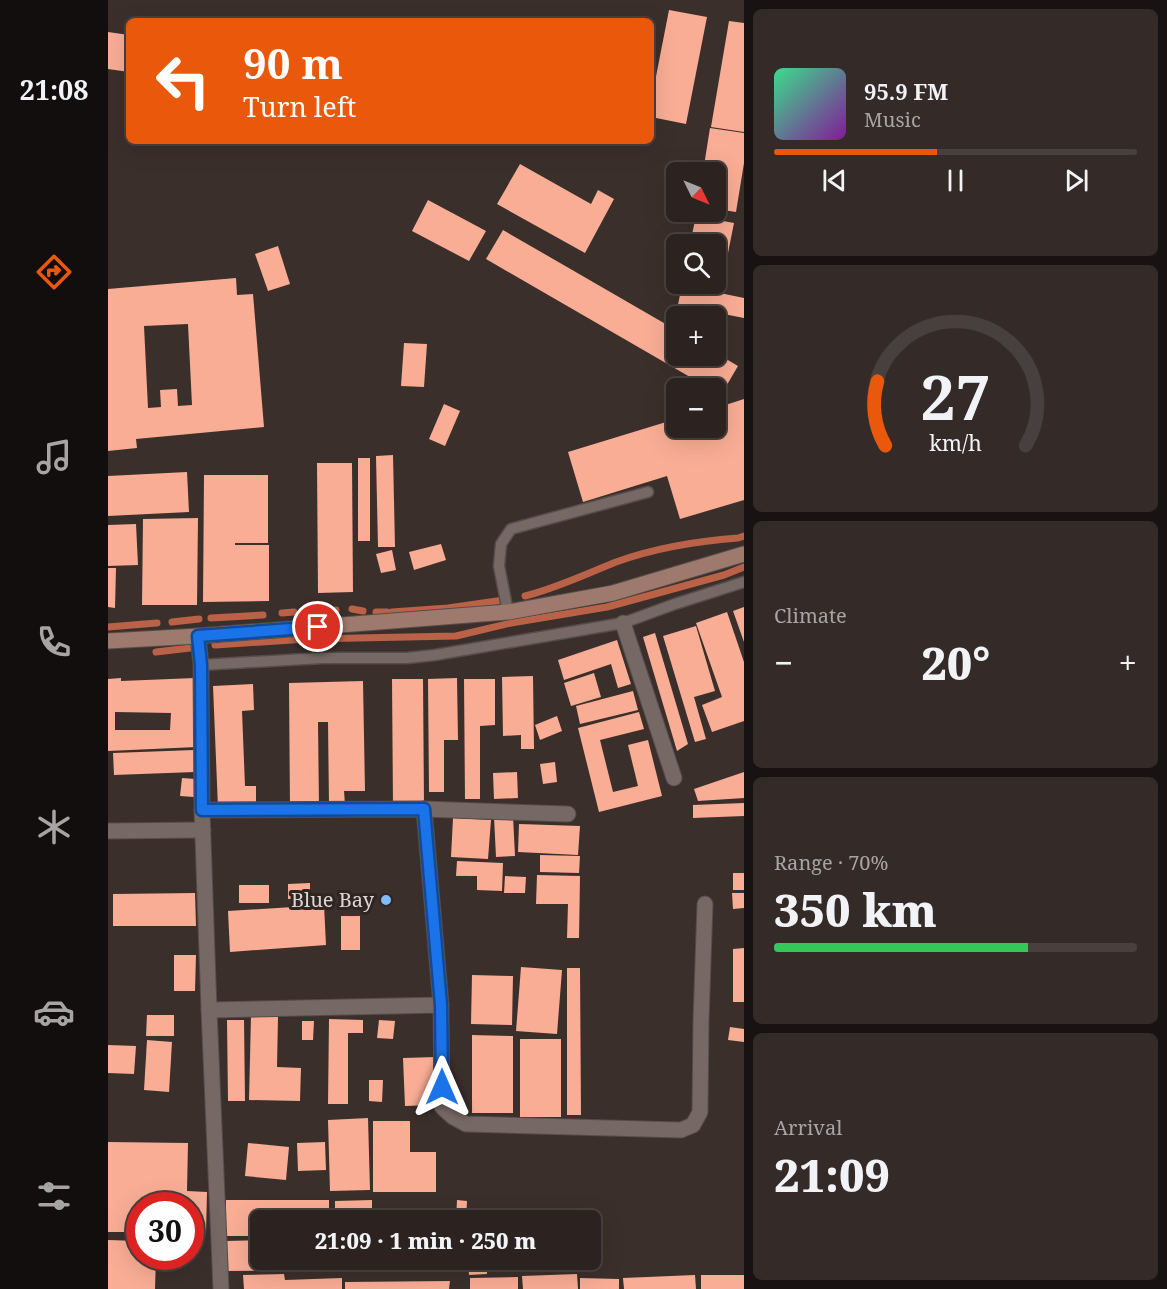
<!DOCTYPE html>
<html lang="en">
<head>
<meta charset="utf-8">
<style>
	:root { --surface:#2c2320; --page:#342b29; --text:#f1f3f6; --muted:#a6a4a5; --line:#48403e; --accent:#ea580c }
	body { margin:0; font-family:"Noto Serif",serif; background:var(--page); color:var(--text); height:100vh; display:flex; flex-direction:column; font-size:22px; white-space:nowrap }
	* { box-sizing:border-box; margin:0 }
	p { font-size:20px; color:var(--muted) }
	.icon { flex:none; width:33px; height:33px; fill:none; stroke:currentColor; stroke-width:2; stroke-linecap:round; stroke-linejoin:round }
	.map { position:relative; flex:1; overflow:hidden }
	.panel { display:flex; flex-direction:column; gap:9px; padding:9px; background:#181312; width:423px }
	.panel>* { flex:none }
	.top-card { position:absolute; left:18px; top:18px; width:528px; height:126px; border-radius:9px; box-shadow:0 6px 24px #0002,0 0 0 2px var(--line); background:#ea580c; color:#fff; overflow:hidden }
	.needle { width:39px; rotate:133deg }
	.fabs { position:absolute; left:558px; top:162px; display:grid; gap:12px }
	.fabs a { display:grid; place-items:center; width:60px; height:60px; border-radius:9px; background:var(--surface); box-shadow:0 6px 24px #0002,0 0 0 2px var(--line); font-size:30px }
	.speed { position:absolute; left:18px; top:1192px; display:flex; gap:12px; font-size:30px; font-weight:700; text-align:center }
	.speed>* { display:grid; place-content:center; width:78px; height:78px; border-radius:50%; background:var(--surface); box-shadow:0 6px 24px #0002,0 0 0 2px var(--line); line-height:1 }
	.speed .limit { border:9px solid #d22; background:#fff; color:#111 }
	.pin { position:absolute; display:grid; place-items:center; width:51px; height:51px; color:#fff; margin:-26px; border:3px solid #fff; border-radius:50%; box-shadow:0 2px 6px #0007 }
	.me { position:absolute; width:66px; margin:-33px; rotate:0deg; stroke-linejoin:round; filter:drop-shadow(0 0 4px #0008) }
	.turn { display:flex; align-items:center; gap:21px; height:126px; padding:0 18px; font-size:27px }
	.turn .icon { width:78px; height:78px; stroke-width:2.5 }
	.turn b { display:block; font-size:42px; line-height:51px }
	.big { font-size:45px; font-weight:800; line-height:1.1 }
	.panel .tile { flex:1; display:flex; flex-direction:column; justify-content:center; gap:9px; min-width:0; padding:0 21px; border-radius:9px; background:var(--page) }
	.panel .dial { align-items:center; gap:0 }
	.dial svg { height:156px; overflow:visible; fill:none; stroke:var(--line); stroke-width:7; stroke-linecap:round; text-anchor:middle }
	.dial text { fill:var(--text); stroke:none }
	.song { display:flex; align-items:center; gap:18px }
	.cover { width:72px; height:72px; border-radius:9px; background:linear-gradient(135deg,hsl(150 70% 55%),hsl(290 70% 35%)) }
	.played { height:6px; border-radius:3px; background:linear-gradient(90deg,var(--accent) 45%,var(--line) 45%) }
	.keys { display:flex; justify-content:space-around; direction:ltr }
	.heat { display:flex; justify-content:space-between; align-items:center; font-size:33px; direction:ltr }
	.charge { height:9px; border-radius:4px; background:linear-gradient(90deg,#34c759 70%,var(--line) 0) }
	.trip { position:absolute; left:142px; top:1210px; width:351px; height:60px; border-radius:9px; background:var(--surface); box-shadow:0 6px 24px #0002,0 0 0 2px var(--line); font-weight:800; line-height:60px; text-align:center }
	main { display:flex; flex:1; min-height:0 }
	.menu { display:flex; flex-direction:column; width:108px; justify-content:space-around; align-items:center; background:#120e0d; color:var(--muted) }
	.menu .icon { width:42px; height:42px }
	.menu .active { color:var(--accent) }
	.menu b { font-size:27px; color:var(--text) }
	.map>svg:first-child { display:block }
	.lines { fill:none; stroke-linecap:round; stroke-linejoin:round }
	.stream { stroke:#ba6247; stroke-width:7 }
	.building { fill:#f9ad95; fill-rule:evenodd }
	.lane-casing { stroke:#564c49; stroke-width:13 }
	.street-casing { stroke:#564c49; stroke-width:17 }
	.secondary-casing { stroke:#564c49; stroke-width:17 }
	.lane { stroke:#766864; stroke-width:10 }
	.street { stroke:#766864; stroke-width:15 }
	.secondary { stroke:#9d796e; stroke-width:15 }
	.route-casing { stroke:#114b97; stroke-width:15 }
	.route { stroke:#1a73e8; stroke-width:10 }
	.poi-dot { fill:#7ebdf9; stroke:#302521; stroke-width:2 }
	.labels { text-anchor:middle; stroke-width:6; stroke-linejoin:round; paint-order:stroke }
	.poi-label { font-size:20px; fill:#ddd6d3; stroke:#302521; text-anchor:end }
</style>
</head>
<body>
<main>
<nav class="menu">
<b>21:08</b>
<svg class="icon active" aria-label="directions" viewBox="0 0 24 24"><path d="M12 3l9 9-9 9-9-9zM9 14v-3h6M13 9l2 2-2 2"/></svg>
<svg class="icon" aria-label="music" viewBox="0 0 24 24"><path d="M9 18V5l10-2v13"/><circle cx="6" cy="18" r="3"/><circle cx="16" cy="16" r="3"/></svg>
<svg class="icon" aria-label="phone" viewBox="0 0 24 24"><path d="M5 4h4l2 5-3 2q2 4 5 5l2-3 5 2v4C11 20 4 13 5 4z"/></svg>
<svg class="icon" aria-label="climate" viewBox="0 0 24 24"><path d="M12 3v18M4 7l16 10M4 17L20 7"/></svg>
<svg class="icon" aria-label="car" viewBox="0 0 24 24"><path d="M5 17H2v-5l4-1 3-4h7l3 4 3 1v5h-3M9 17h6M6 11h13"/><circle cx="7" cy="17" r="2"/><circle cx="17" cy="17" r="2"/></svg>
<svg class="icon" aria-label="filters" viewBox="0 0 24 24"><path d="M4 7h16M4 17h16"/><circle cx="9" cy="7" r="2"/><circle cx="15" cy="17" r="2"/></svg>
</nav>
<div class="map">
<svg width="636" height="1289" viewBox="0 0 636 1289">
	<rect width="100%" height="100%" fill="#3b2f2b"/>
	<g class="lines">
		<!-- stream -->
		<g class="stream">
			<path d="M417,596c32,-8 61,-22 91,-34 39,-14 81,-21 122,-24l6,-2"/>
			<path d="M244,609l11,2"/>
			<path d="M194,612l34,-2"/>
			<path d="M268,612h11"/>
			<path d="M284,612l56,-4 56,-8"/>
			<path d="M174,613l12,-1"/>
			<path d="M103,618l52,-3"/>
			<path d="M64,622l27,-3"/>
			<path d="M0,627l49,-4"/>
			<path d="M107,645l93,-6 148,-3 55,-13 96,-16 117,-32 20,-8"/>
			<path d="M48,652l34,-4"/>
		</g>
	</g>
	<!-- building -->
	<g class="building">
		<path d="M561,10l38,7 -21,107 -35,-7v-15z"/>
		<path d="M621,21l15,2v109l-33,-5z"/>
		<path d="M0,32l21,3v37l-21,-3z"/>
		<path d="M602,128l34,5v30l-8,49 -20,-3v-37h-13z"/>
		<path d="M412,164l71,40 7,-14 16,9 -29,54 -88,-49z"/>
		<path d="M320,200l58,31 -17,30 -57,-30z"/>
		<path d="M588,216l38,7 -14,70 24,5v20l-66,-13 4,-21h34v-40h-26z"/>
		<path d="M395,230l173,100v26h40v-3l22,13 -17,29 -5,-3v-4h-7l-223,-129z"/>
		<path d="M170,246l12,38 -22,7 -13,-37z"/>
		<path d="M128,278l1,17 16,-1 11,133 -128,12 1,9 -29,3v-162zM80,324l4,81 -14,1 -1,-17 -17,1 1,17 -13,1 -4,-82z"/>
		<path d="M296,343l23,1 -3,43 -23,-1z"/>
		<path d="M636,399v101l-64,19 -13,-43 -84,26 -15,-50 108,-33v9h40v-20z"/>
		<path d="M336,404l16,7 -15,35 -16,-7z"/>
		<path d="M285,455l2,92h-17l-2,-91z"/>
		<rect x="250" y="458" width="12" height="83"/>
		<path d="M209,463h35l1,129 -35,1z"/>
		<path d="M79,472l2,40 -81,4v-40z"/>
		<path d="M96,475h64v68h-33v2h34v56l-66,1z"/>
		<path d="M90,518l-1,87h-55l1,-86z"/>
		<path d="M28,524l2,41 -30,1v-41z"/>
		<path d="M333,544l5,16 -32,10 -5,-18z"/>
		<path d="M284,550l4,20 -15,3 -5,-19z"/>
		<path d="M0,568h8l-1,40 -7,-1z"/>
		<path d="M636,607v35l-11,-31z"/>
		<path d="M619,612l17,50v59l-32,11 -10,-27 20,-8 -26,-74z"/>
		<path d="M588,626l19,65 -21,6 12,42 -11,3 -32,-106z"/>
		<path d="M547,633l33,111 -11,7 -34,-114z"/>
		<path d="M509,640l14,44 -13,4 -7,-24 -47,16 -6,-20z"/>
		<path d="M486,673l7,24 -30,9 -7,-23z"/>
		<path d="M425,676l1,73h-13v-14l-18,1 -1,-59z"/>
		<path d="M13,678v3l74,-3 2,69 -89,4v-72zM7,712l56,1 -1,17h-55z"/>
		<path d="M349,678l1,62h-14v52h-15l-1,-113z"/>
		<path d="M284,679h31l1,125h-31z"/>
		<path d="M356,679h31v46l-15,1v73h-15z"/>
		<path d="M255,681l2,110h-21l1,14h-16l-1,-83h-10l1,85 -29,1 -1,-125z"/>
		<path d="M145,684l1,26 -12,1 3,75h11v20l-38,2 -5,-122z"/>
		<path d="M525,691l5,19 -58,14 -4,-18z"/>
		<path d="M531,712l5,17 -44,11 13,52 25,-6 -10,-41 20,-5 14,56 -63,16 -21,-84z"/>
		<path d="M449,716l5,15 -22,9 -5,-15z"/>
		<path d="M86,750l1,22 -81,3 -1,-22z"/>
		<path d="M447,762l2,20 -14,2 -3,-20z"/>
		<path d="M409,772l1,26 -24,1 -1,-26z"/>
		<path d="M636,772v26l-46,3 -4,-12z"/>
		<path d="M74,778l14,1 -2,18 -14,-1z"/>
		<path d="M636,803v13l-51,2v-13z"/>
		<path d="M405,816l2,40 -19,1 -2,-40z"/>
		<path d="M345,818l38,2 -3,39 -37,-2z"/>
		<path d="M411,824l61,2 -2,29 -60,-3z"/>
		<path d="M432,855l40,1 -1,17 -39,-1z"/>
		<path d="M349,861l46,2 -1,28 -25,-1v-14h-21z"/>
		<rect x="625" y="873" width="11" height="17"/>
		<path d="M429,875l43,1 -1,62h-12l1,-34h-32z"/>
		<path d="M397,876l21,1 -1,16h-21z"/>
		<path d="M202,883v15l-22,1v-15z"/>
		<rect x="131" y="885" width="30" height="18"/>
		<path d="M87,893l1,33h-83v-32z"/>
		<path d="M624,893h12v15l-11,1z"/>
		<path d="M216,905l2,40 -96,7 -2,-41z"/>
		<rect x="233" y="916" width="19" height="34"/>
		<path d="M636,948v54h-11v-53z"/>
		<path d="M66,955h22l-1,36h-21z"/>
		<path d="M413,967l41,3 -5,64 -41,-3z"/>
		<path d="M459,968h13l1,147h-14z"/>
		<path d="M364,975l41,1 -1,49 -41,-1z"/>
		<path d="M39,1015h27v21h-28z"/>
		<path d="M143,1016l27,1 -1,50 24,1 -1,33 -51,-1z"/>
		<path d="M221,1019l34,1v13h-15v71h-20z"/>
		<path d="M119,1020h17l1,81h-17z"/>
		<path d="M271,1020l16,1 -2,18 -16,-1z"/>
		<path d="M194,1021h12l-1,19h-11z"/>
		<path d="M622,1027l14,2v13l-16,-2z"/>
		<path d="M364,1035l41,1v77h-41z"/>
		<rect x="412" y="1039" width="41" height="78"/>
		<path d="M39,1040l25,2 -3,50 -25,-2z"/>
		<path d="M0,1045l28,1 -2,28 -26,-1z"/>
		<path d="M328,1057l1,48 -32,1 -2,-48z"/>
		<path d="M261,1080h14l-1,22 -13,-1z"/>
		<path d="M260,1118l2,72 -40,1 -2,-71z"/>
		<path d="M265,1121h37v31h26v40h-63z"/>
		<path d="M0,1142l80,1 -1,48 20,1 -1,41 -16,-1v-26h-50v26h-32z"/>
		<path d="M217,1142l1,28 -28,1 -1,-28z"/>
		<path d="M140,1143l41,4 -3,33 -41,-4z"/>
		<path d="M118,1200h103v21h-68v15h-35z"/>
		<path d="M264,1200v21h-37v-20z"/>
		<path d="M349,1200l10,1 -1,20h-10z"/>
		<path d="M0,1240l32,1v16h16l-1,32h-47z"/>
		<path d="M153,1240v20h68v10l-103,1v-30z"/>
		<path d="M227,1260h119v8l-119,1z"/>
		<path d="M360,1260h19v14l-18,1z"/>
		<path d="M386,1260h45l-1,9 -44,-3z"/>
		<path d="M176,1274l1,6 57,-2v11h-98l-1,-14z"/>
		<path d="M469,1274l1,15h-55l-1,-13z"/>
		<path d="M587,1275l1,14h-72l-1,-11z"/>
		<rect x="593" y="1275" width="43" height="14"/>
		<path d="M410,1277v12h-48v-11z"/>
		<path d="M472,1278l39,1v10h-39z"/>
		<path d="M342,1281l-1,8h-104v-7z"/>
	</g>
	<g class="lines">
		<!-- lane casing -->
		<g class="lane-casing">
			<g id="lane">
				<path d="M400,612l-9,-46 2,-22 10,-15 137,-37"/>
				<path d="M93,665l122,-7h84l28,-3 188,-32 52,-19 69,-22"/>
			</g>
		</g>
		<!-- street casing -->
		<g class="street-casing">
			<g id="street">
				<path d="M515,623l51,155"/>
				<path d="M90,636l3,29 1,145 7,200 232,-5 1,102 11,10 13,7 215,6 12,-5 7,-13 1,-91 4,-117"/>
				<path d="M316,809l17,196"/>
				<path d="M94,810l222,-1 144,5"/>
				<path d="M0,831l95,-1"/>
				<path d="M101,1010l12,279"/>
			</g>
		</g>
		<!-- secondary casing -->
		<g class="secondary-casing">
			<path id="secondary" d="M0,641l90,-5 310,-24 105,-19 131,-39"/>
		</g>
		<!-- lane -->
		<use href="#lane" class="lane"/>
		<!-- street -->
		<use href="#street" class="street"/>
		<!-- secondary -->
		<use href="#secondary" class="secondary"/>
	</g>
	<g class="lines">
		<!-- route casing -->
		<g class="route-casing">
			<path id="route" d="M210,627l-120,9 3,29 1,145 222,-1 17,196 1,82"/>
		</g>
		<!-- route -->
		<use href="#route" class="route"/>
	</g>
	<!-- markers -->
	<circle class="poi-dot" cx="278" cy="900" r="6"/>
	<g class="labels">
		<!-- poi labels -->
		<g class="poi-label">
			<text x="266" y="907">Blue Bay</text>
		</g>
	</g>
</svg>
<div class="fabs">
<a><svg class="needle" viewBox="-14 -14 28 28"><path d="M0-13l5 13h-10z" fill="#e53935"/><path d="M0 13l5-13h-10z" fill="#a6a4a5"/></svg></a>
<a><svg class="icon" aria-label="search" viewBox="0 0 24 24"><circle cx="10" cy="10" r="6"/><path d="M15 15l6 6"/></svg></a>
<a>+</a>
<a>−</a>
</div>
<div class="speed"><div class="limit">30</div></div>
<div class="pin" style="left:210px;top:627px;background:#d93025"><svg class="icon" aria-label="arrive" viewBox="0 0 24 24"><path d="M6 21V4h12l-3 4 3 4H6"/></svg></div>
<svg class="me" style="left:334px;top:1087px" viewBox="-20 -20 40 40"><path d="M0-17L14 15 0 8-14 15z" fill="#1a73e8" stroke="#fff" stroke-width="4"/></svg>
<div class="trip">21:09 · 1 min · 250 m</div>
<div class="top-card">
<div class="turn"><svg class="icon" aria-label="left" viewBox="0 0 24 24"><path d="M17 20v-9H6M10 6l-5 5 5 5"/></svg><div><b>90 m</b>Turn left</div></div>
</div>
</div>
<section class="panel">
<div class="tile">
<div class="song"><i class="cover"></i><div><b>95.9 FM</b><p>Music</p></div></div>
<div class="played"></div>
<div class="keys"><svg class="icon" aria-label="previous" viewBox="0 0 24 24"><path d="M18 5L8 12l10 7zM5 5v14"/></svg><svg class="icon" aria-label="pause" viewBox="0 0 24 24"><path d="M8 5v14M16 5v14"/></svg><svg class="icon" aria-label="next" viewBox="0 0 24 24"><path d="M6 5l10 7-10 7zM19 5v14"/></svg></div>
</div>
<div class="tile dial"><svg viewBox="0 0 100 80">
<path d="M14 69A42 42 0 1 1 86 69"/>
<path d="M14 69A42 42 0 0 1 10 36" stroke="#ea580c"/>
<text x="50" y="56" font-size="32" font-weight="700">27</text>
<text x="50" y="72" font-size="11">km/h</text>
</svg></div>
<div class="tile"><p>Climate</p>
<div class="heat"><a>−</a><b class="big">20°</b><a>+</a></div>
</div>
<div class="tile"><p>Range · 70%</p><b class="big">350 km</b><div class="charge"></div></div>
<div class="tile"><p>Arrival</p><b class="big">21:09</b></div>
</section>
</main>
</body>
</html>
